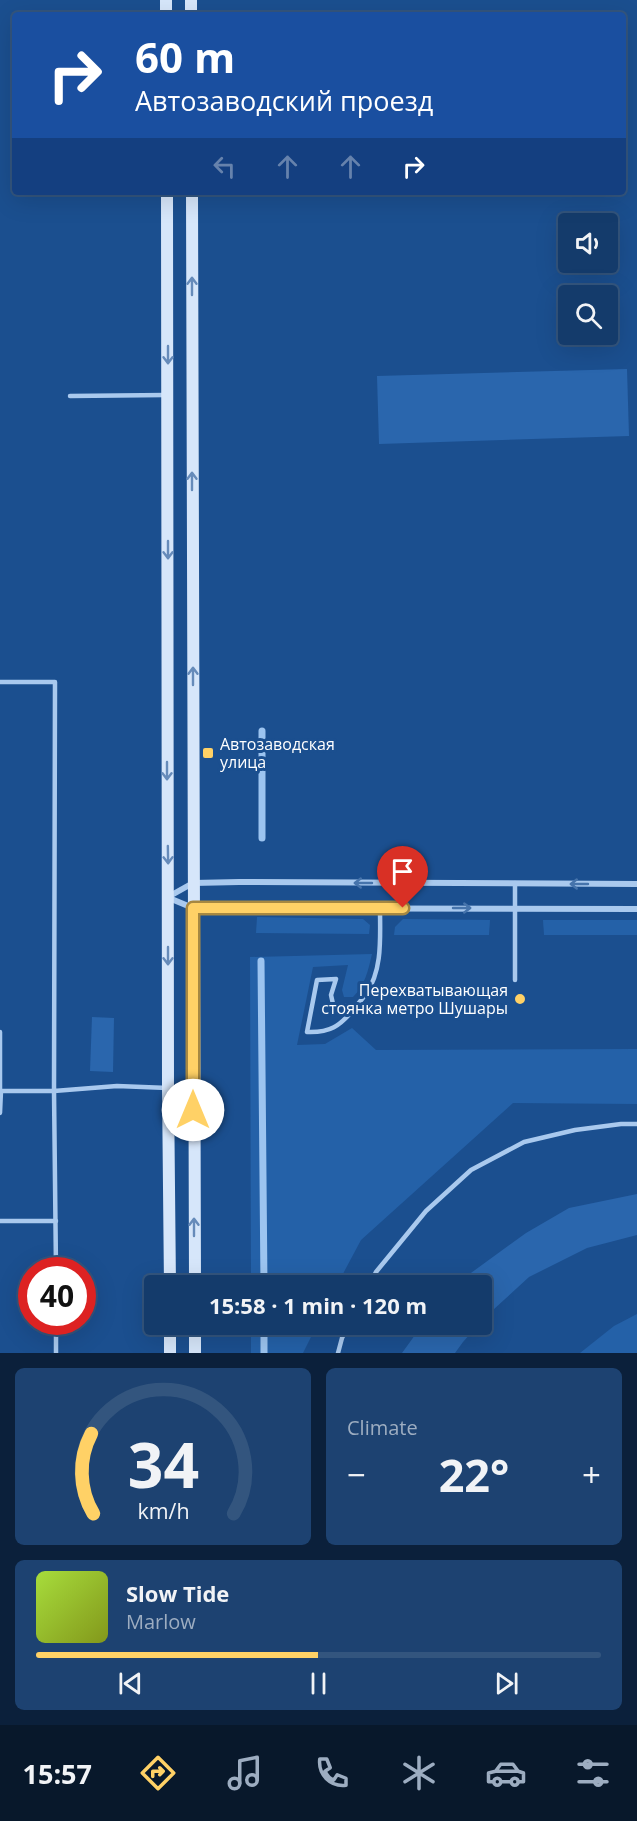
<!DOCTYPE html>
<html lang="en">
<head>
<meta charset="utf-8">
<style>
	:root { --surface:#143b6b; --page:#1d4271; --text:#f1f3f6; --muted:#9dadc1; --line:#33557e; --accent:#ffd166 }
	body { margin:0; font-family:"Open Sans",sans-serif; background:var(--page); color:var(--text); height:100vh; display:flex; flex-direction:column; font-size:22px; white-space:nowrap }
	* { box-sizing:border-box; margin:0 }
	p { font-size:20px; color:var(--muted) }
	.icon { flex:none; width:33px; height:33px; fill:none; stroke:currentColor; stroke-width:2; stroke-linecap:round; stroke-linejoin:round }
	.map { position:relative; height:1353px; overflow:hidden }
	.side { display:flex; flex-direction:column; gap:15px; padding:15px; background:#0b203b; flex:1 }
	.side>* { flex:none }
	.guide { position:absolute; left:12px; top:12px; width:614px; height:183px; border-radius:6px; box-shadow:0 6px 24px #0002,0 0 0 2px var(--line); background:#1a4fa0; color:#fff; overflow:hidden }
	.controls { position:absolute; left:558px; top:213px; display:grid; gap:12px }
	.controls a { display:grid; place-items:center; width:60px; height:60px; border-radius:6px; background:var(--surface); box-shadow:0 6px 24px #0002,0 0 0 2px var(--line); font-size:30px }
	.speed { position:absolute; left:18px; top:1257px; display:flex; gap:12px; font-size:30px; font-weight:700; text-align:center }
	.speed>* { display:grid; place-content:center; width:78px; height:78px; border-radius:50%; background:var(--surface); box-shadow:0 6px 24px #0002,0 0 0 2px var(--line); line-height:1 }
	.speed .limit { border:9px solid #d22; background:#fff; color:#111 }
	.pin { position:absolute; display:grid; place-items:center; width:51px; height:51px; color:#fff; margin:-62px -26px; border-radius:50% 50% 50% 0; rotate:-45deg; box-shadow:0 0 6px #0007 }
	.pin .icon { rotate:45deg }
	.me { position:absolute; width:66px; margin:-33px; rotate:0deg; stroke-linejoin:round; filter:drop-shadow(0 0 4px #0008) }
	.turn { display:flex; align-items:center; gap:21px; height:126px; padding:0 24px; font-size:27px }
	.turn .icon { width:78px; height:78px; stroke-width:2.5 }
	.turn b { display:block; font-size:42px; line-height:51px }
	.lanes { display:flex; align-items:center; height:57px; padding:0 24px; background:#0003; justify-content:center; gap:30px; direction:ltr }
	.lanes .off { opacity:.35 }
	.big { font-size:45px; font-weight:700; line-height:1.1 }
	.side .widget { flex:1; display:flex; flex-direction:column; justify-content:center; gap:9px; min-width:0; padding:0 21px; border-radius:9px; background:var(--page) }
	.side .dial { align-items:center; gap:0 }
	.dial svg { height:156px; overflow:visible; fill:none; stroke:var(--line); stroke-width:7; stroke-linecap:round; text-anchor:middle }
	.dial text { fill:var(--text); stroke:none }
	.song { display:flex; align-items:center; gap:18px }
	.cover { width:72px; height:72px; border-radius:9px; background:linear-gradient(135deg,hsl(80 70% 55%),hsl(70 70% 35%)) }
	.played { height:6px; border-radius:3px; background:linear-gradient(90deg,var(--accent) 50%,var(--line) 50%) }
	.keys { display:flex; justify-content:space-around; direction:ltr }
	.heat { display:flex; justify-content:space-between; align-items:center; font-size:33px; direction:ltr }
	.side .tiles { flex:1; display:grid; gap:15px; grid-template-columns:1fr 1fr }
	.widget:last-child { grid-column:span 2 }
	.trip { position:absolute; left:144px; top:1275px; width:348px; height:60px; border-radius:6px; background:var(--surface); box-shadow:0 6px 24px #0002,0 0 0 2px var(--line); font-weight:700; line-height:60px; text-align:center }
	.tab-bar { display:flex; height:96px; justify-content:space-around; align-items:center; background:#08182b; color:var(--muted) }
	.tab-bar .icon { width:42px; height:42px }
	.tab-bar .on { color:var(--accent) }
	.tab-bar b { font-size:27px; color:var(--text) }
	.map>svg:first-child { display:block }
	.green { fill:#2461a8 }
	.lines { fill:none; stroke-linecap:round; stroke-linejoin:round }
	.stream { stroke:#9cc4f0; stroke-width:7 }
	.building { fill:#2a66ad }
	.lane { stroke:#a9c9ee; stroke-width:4.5 }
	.street { stroke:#a9c9ee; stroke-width:6 }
	.secondary { stroke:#d6e6fa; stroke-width:12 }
	.oneway { stroke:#668bba }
	.oneway2 { stroke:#4674ac }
	.route-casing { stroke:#a68842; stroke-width:15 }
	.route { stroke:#ffd166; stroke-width:10 }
	.poi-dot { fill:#ffd166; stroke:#1b4f8f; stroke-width:2 }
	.labels { text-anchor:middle; stroke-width:6; stroke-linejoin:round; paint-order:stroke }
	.poi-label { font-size:16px; fill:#fff; stroke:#1b4f8f; text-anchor:start }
</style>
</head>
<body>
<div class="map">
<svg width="637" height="1353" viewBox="0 0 637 1353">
	<rect width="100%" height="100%" fill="#1b4f8f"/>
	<!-- green -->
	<g class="green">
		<path d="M257,917l106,2 7,6 -1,9 -113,-1z"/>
		<path d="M403,919l87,1 -1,15h-95l1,-8z"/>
		<path d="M543,920h94v15h-93z"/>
		<path d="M372,954c-4,17 -7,31 -19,43h-9l-2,-7 6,-25 -35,2 -16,78 28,-1 27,-16 24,22 261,-1v55l-124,-1 -152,137 -24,45h-86l-1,-328z"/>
		<path d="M637,1314v39h-57l34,-27z"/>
		<path d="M251,1325v-1l66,1 -14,28h-52z"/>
	</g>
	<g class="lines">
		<!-- stream -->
		<g class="stream">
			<path d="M262,838v-107"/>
			<path d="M261,961l3,325"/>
			<path d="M264,1324v29"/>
		</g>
	</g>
	<!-- building -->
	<g class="building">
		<path d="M627,369l2,67 -250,8 -2,-68z"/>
		<path d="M92,1017l22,1 -1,54 -23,-1z"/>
		<path d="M637,1194v41l-50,13 -58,29 -47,43v-34h-29l73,-53 43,-25z"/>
		<path d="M423,1324h56l-16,18 -8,11h-53z"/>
	</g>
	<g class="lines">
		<!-- lane -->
		<g class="lane">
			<path d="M70,396l96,-1"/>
			<path d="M0,682h55l-1,409 63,-5 51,2 25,-1"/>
			<path d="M515,883v97"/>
			<path d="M356,1006h-16l-7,-2 -2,-9 5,-16 -19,1 -10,52c23,1 33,-6 47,-23 4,-5 8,-10 12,-15 17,-25 14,-57 14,-86"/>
			<path d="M0,1032v59"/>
			<path d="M0,1113l1,-22h53l2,179"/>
			<path d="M0,1221h56"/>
			<path d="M369,1286l7,-14 50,-61 45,-41 53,-28 51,-12 46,-6h16"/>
			<path d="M56,1322v31"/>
			<path d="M338,1353l4,-15 7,-14"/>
		</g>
		<!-- street -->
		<g class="street">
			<path d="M168,897l25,-14 46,-1 398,2"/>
			<path d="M169,898l24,10 444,1"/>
		</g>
		<!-- secondary -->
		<g class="secondary">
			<path d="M166,0v15"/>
			<path d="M191,0v15"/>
			<path d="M167,192l1,896 2,198"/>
			<path d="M192,192l3,1094"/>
			<path d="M170,1324v29"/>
			<path d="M195,1324v29"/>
		</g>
	</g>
	<!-- one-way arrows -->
	<defs><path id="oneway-shaft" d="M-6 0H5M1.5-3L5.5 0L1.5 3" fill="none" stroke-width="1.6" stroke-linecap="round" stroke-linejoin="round" transform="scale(1.5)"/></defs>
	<g class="oneway">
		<use href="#oneway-shaft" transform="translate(192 286) rotate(-90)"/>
		<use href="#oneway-shaft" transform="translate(168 355) rotate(90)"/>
		<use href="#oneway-shaft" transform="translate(192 481) rotate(-90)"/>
		<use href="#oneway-shaft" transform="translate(168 550) rotate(90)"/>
		<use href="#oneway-shaft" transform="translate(193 676) rotate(-90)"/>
		<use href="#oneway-shaft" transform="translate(167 771) rotate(90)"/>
		<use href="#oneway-shaft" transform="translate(168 855) rotate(89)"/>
		<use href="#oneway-shaft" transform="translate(168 956) rotate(90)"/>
		<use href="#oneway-shaft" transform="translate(194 1227) rotate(-90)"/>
	</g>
	<g class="oneway2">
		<use href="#oneway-shaft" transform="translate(363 883) rotate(-180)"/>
		<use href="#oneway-shaft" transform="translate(579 884) rotate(-180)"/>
		<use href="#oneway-shaft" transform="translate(462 908)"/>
	</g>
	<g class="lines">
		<!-- route casing -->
		<g class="route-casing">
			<path id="route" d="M193,1110v-202h210"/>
		</g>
		<!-- route -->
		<use href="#route" class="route"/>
	</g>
	<!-- markers -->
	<g class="poi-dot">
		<rect x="202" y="747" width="12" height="12" rx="3"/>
		<circle cx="520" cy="999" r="6"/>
	</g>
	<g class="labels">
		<!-- poi labels -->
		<g class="poi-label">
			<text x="220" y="750">Автозаводская<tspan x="220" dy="18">улица</tspan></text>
			<text x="508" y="996" text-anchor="end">Перехватывающая<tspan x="508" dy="18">стоянка метро Шушары</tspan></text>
		</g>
	</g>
</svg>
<div class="controls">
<a><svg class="icon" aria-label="sound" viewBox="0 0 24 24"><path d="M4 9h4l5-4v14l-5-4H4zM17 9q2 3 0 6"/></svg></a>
<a><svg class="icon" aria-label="search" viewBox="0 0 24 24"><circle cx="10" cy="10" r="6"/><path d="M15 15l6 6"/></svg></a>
</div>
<div class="speed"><div class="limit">40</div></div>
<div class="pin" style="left:403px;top:908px;background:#d93025"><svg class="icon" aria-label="arrive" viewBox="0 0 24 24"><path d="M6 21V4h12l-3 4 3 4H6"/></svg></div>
<svg class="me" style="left:193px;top:1110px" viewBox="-20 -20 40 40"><circle r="19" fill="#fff"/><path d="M0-13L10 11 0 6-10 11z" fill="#ffd166"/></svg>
<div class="trip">15:58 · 1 min · 120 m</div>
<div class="guide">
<div class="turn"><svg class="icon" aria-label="right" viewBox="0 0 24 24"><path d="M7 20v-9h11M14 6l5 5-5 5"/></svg><div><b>60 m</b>Автозаводский проезд</div></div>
<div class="lanes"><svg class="icon off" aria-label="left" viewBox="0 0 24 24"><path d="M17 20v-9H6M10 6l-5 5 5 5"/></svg><svg class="icon off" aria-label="ahead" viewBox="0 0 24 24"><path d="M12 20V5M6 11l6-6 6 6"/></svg><svg class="icon off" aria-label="ahead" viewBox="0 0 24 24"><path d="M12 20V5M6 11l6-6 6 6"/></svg><svg class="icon" aria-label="right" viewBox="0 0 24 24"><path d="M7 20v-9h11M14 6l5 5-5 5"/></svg></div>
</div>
</div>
<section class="side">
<div class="tiles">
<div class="widget dial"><svg viewBox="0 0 100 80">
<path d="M14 69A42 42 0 1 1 86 69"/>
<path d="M14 69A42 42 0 0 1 13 28" stroke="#ffd166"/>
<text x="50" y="56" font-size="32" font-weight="700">34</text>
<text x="50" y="72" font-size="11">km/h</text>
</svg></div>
<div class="widget"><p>Climate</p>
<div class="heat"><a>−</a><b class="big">22°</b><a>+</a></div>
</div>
<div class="widget">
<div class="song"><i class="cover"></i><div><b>Slow Tide</b><p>Marlow</p></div></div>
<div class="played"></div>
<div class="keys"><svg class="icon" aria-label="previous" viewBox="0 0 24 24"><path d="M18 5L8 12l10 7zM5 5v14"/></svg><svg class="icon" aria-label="pause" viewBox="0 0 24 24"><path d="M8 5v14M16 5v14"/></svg><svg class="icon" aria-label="next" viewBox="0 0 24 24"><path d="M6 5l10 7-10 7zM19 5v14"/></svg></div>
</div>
</div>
</section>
<nav class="tab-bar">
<b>15:57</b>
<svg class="icon on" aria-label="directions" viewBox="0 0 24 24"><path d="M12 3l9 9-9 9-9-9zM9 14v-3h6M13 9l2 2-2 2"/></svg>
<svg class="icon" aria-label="music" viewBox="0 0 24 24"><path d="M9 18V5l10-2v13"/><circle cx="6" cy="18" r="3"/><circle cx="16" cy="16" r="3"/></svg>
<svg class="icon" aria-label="phone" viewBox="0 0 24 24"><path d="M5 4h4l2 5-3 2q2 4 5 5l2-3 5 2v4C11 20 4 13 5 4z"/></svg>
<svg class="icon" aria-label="climate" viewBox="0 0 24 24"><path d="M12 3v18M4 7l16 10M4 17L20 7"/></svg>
<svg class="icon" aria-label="car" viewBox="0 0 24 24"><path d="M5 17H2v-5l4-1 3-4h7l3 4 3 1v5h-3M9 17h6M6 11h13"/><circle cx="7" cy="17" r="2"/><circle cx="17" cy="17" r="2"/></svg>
<svg class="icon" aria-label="filters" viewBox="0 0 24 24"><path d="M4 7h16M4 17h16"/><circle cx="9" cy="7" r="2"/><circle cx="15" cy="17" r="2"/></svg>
</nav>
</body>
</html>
